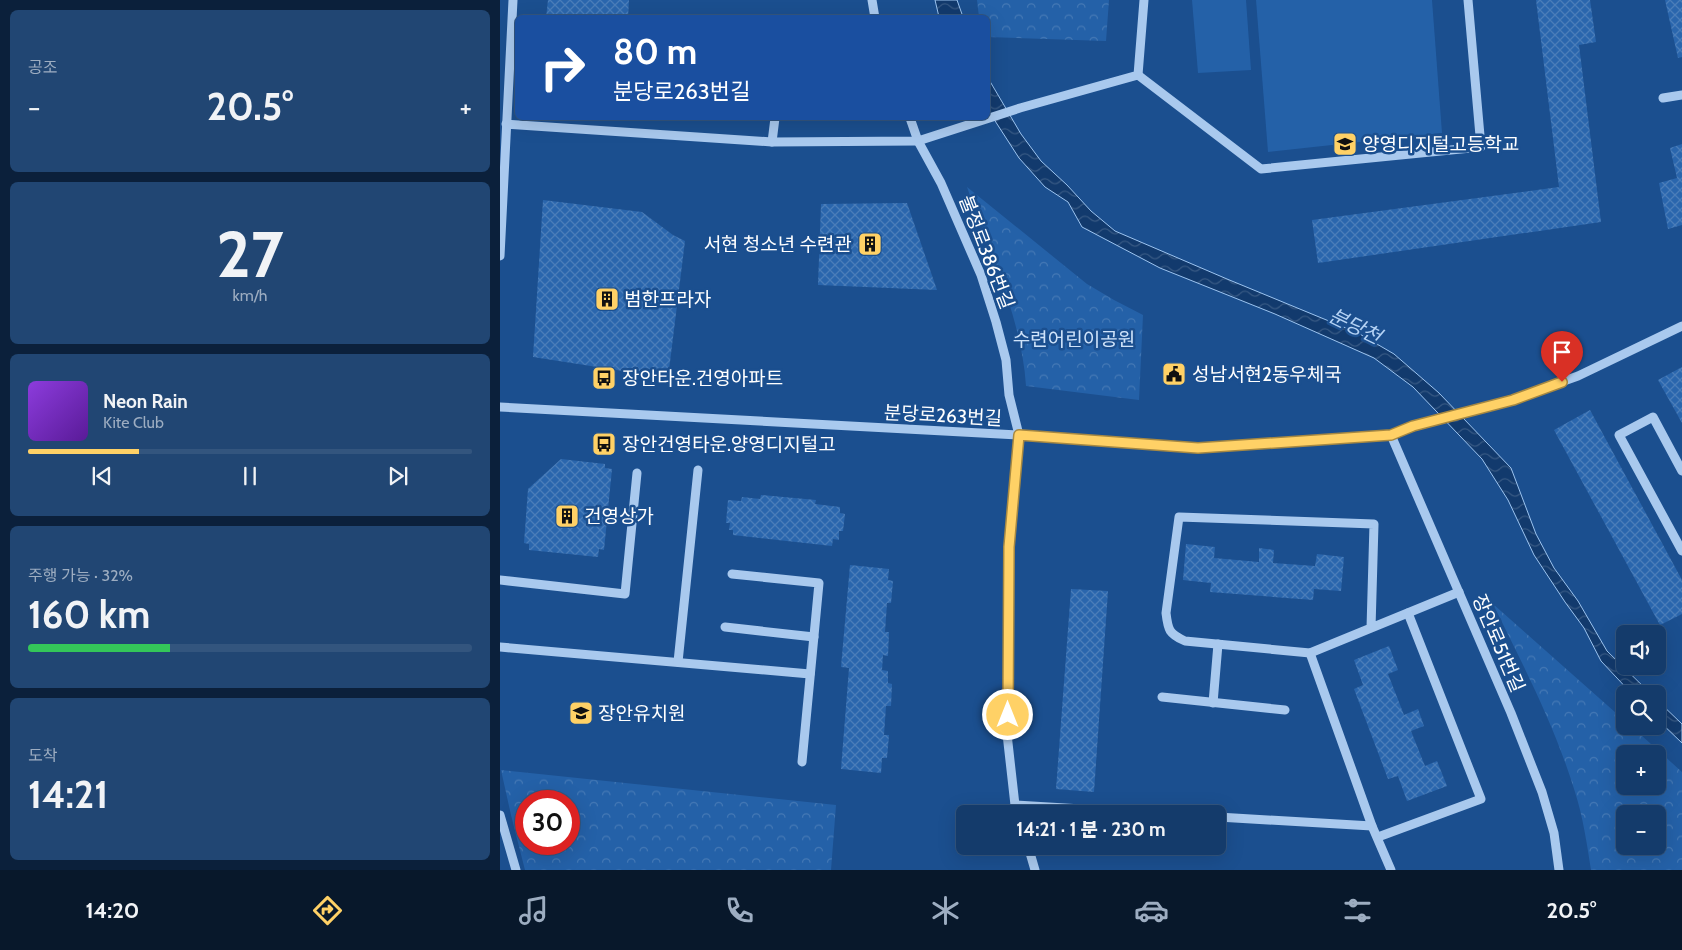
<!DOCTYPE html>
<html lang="ko">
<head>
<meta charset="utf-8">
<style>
	:root { --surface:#143b6b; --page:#214673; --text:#f1f3f6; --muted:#9dadc1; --line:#33557e; --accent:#ffd166 }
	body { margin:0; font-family:Cabin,"Noto Sans KR",sans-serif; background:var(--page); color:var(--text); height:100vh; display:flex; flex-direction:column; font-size:19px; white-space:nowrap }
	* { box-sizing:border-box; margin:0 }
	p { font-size:16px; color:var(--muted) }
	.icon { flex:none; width:28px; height:28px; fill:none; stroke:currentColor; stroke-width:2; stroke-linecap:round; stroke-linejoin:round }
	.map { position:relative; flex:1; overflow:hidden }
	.drawer { display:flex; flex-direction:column; gap:10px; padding:10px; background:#0b203b; width:500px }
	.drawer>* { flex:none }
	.top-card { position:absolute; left:15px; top:15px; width:475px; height:105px; border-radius:8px; box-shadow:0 5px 20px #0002,0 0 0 1px var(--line); background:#1a4fa0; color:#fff; overflow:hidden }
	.tools { position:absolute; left:1116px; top:625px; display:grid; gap:10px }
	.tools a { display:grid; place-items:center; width:50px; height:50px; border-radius:8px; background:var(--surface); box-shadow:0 5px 20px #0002,0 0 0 1px var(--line); font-size:25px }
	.speed { position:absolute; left:15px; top:790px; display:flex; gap:10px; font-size:25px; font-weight:700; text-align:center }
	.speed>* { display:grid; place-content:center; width:65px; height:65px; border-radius:50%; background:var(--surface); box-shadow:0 5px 20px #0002,0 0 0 1px var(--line); line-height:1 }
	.speed .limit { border:8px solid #d22; background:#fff; color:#111 }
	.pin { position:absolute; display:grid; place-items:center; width:42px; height:42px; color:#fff; margin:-51px -21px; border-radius:50% 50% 50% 0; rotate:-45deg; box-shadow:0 0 5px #0007 }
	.pin .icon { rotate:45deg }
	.me { position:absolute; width:55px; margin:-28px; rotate:0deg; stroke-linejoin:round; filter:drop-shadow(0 0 4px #0008) }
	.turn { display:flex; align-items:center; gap:18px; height:105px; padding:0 15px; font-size:22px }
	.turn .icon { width:65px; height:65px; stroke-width:2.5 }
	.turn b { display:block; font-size:35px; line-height:42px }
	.big { font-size:38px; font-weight:800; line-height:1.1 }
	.drawer .tile { flex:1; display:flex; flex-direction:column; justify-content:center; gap:8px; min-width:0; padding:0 18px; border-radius:8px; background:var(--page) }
	.drawer .dial { align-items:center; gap:0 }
	.dial b { font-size:65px; line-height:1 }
	.song { display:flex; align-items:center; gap:15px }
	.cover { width:60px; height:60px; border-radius:8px; background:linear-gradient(135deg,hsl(270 70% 55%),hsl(270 70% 35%)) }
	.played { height:5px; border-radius:2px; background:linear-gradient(90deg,var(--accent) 25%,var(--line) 25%) }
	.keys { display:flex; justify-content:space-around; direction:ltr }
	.heat { display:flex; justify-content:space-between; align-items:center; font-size:28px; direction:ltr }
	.charge { height:8px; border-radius:4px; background:linear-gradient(90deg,#34c759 32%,var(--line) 0) }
	.trip { position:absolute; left:456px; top:805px; width:270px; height:50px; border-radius:8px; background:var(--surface); box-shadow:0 5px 20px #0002,0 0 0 1px var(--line); font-weight:800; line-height:50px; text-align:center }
	.menu { display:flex; height:80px; justify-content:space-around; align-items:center; background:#08182b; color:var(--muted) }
	.menu .icon { width:35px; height:35px }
	.menu .on { color:var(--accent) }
	.menu b { font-size:22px; color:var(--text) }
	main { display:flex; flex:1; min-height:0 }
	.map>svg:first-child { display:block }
	.green { fill:#2461a8 }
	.park { fill:url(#park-crowns); fill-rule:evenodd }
	.water { fill:url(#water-waves); stroke:#9cc4f0 }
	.building { fill:url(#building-cross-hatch) }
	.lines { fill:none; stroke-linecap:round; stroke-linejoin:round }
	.minor { stroke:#a9c9ee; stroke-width:9 }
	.route-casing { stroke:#a68842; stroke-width:12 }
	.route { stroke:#ffd166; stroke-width:9 }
	.labels { text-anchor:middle; stroke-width:5; stroke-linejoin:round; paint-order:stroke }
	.poi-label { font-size:19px; fill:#fff; stroke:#1b4f8f; text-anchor:start }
	.street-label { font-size:19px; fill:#fff; stroke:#1b4f8f }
	.park-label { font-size:19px; fill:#cfe3fa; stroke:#1b4f8f }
	.water-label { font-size:20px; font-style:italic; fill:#b5d3f5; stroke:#1b4f8f }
</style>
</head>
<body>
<main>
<section class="drawer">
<div class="tile"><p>공조</p>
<div class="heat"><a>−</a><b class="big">20.5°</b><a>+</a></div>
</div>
<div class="tile dial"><b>27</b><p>km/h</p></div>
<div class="tile">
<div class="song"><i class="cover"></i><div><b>Neon Rain</b><p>Kite Club</p></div></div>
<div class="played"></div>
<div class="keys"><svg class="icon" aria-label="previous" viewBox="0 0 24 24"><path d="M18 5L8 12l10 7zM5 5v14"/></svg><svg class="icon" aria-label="pause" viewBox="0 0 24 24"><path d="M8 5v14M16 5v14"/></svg><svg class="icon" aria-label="next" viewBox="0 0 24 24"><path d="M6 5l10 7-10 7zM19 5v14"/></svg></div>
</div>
<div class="tile"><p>주행 가능 · 32%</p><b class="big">160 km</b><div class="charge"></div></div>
<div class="tile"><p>도착</p><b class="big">14:21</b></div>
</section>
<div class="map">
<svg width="1182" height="870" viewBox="0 0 1182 870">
	<defs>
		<pattern id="park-crowns" width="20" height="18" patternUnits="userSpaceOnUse" patternTransform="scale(1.25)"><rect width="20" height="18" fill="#2461a8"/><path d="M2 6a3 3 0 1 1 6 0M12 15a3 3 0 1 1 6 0" fill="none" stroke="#4579b5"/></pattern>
		<pattern id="water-waves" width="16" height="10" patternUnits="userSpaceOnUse" patternTransform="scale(1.25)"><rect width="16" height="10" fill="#123a6d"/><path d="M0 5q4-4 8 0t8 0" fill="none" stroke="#365883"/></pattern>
		<pattern id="building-cross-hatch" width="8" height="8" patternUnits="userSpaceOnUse" patternTransform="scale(1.25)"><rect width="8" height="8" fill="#2a66ad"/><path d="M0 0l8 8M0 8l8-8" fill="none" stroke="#4a7db9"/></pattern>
	</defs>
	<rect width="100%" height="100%" fill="#1b4f8f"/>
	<!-- green -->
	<g class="green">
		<path d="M692,0h54l5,70 -53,3z"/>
		<path d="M756,0h176l10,133 -174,19z"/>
	</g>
	<!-- park -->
	<g class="park">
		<path d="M477,0h132l-3,41 -118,-4v-19l-9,-1z"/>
		<path d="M467,187l120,97 27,16 29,15 -4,85 -113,-14c-4,-67 -37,-135 -59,-199z"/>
		<path d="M993,604l132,117v5h6l51,46v98h-91c-4,-26 -8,-53 -16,-78 -20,-66 -52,-127 -82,-188zM1125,754h33v32h-33zM1125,814h33v32h-33z"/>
		<path d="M1,770l335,35 -5,65h-306l-14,-55zM26,801h43v43h-43z"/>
	</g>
	<!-- water -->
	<g class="water">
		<path d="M435,0h22l6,17h-24z"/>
		<path d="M488,78l33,56 20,27 26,24 24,26 24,20 112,48 131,54 36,21 45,39 72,75 25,66 18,34 24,33 29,50 44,43h-19l-31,-33 -17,-33 -19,-26 -31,-47 -26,-55 -26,-41 -69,-72 -39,-29 -99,-44 -115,-46 -78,-41 -14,-25 -23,-15 -26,-29 -31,-48z"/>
		<path d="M1158,701l24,23v19l-24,-23z"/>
	</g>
	<!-- building -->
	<g class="building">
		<path d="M48,0h81l-1,18h-82z"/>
		<path d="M1036,0h54l6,42 -17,3 22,177 -283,41 -6,-43 247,-33z"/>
		<path d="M1165,0h17v57l-4,1z"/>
		<path d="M1182,144v81l-14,4 -9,-46 18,-5 -7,-30z"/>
		<path d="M43,200l99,12 31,23 12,6 -17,137 -135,-21z"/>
		<path d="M407,203l30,87 -119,-5 3,-81z"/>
		<path d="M1182,367v56l-24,-43z"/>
		<path d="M1090,410l92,170v34l-22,11 -106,-195z"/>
		<path d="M61,459l44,5v4l7,1 -8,81 -5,-1 -1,8 -69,-7v-6l-5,-1 4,-54z"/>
		<path d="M261,495l55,5 -1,4 25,3v6l5,1 -2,17h-4v9l-6,-1 -1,7 -99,-11v-5h-4l1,-7h-4l2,-23 13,1 1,-4 18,2z"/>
		<path d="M686,544l29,3 -1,11 45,4v-14l15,2 -1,13 42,3 2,-12 27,3 -3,34 -27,-2 -1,11 -103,-8 1,-9 -28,-3z"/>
		<path d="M350,565l39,4 -1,11 5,1 -2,22h-4l-2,29h4l-1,24 -5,-1 -1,15 6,1v12l4,1 -1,22h-5l-2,29h5l-2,23h-5l-1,15 -40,-4 8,-101 -8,-1z"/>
		<path d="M571,589l37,2 -14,201 -38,-3z"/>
		<path d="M889,646l9,24 -10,4 16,41 14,-6 6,17 -13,5 14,35 12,-5 10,25 -40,15 -9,-25 -10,3 -34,-90 9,-4 -9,-25z"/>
	</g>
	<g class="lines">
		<!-- minor -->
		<g class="minor">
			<path d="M372,0l3,18"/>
			<path d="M638,75l123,94 220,-22 -13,-147"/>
			<path d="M1163,98l19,-3"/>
			<path d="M410,118l8,23 23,42 40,92 15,47 10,38 3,35 10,40 -10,112 -2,187 8,71 3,9"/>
			<path d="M6,124l266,18 146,-1 102,-33 118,-33 6,-75"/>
			<path d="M272,142l3,-24"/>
			<path d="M0,256l13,-256"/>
			<path d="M0,407l519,28 179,13 193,-13 22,-8 100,-28 65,-23 104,-50"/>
			<path d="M891,435l120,278 31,79 12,41 5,37"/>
			<path d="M1182,471l-29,-54 -34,18 63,116"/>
			<path d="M232,574l87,9 -17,179"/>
			<path d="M0,580l125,14 12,-121"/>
			<path d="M225,627l89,10"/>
			<path d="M871,628l3,-104 -195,-7 -13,96c2,17 3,21 19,28l125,12 149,-61"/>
			<path d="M0,647l310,27"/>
			<path d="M810,653l62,173 19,44"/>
			<path d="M178,662l20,-192"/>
			<path d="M662,697l123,13"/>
			<path d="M713,703l5,-59"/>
			<path d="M515,805l149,9"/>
			<path d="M0,815l16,55"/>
			<path d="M718,817l154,9"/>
			<path d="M878,837l103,-38 -73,-186"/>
			<path d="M528,846l7,24"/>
		</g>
	</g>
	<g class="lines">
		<!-- route casing -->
		<g class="route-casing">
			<path id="route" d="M508,715l1,-168 10,-112 179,13 193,-13 22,-9 100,-26 49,-18"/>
		</g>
		<!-- route -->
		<use href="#route" class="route"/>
	</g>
	<!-- icons -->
	<defs>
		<g id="school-square" transform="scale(1.25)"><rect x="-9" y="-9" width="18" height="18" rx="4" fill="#ffd166" stroke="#1b4f8f"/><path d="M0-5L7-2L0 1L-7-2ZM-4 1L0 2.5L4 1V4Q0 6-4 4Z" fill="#111"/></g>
		<g id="building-square" transform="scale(1.25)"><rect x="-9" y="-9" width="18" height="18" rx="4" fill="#ffd166" stroke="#1b4f8f"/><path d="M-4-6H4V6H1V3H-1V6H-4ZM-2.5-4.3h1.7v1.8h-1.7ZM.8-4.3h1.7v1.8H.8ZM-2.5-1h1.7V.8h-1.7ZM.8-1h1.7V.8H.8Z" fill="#111"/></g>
		<g id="civic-square" transform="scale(1.25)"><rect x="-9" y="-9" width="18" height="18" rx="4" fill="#ffd166" stroke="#1b4f8f"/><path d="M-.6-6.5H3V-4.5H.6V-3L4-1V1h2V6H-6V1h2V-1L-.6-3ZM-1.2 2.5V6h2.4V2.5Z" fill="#111"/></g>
		<g id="bus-square" transform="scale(1.25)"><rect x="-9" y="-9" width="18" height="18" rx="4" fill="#ffd166" stroke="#1b4f8f"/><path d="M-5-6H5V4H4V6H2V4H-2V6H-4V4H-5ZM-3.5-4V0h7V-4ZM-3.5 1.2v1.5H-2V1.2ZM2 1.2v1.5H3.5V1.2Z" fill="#111"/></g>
	</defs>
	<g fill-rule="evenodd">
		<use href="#school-square" x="845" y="144"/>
		<use href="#building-square" x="370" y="244"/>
		<use href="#building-square" x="107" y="299"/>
		<use href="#civic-square" x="674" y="374"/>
		<use href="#bus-square" x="104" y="378"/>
		<use href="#bus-square" x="104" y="444"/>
		<use href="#building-square" x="67" y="516"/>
		<use href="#school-square" x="81" y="713"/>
	</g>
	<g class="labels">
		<!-- poi labels -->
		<g class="poi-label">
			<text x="862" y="151">양영디지털고등학교</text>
			<text x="352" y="251" text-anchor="end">서현 청소년 수련관</text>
			<text x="124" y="306">범한프라자</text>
			<text x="692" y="381">성남서현2동우체국</text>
			<text x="122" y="385">장안타운.건영아파트</text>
			<text x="122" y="451">장안건영타운.양영디지털고</text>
			<text x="84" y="523">건영상가</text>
			<text x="98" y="720">장안유치원</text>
		</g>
		<!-- street labels -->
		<g class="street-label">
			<text transform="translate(487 252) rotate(69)" y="7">불정로386번길</text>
			<text transform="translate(443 415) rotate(3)" y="7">분당로263번길</text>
			<text transform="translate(999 643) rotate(67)" y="7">장안로51번길</text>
		</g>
		<!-- park labels -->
		<g class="park-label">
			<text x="574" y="346">수련어린이공원</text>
		</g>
		<!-- water labels -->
		<g class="water-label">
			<text transform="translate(855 326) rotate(26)" y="7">분당천</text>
		</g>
	</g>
</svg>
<div class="tools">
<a><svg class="icon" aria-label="sound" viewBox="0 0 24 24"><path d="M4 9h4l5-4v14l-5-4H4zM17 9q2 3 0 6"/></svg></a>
<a><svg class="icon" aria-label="search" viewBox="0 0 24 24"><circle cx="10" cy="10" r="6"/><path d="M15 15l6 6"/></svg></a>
<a>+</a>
<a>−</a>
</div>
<div class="speed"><div class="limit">30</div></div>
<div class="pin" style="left:1062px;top:382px;background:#d93025"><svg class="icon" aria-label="arrive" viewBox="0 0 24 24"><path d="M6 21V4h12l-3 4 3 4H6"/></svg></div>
<svg class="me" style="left:508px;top:715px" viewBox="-20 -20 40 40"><circle r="17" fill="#ffd166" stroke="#fff" stroke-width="3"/><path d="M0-11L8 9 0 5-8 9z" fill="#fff"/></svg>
<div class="trip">14:21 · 1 분 · 230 m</div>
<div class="top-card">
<div class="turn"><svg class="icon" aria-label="right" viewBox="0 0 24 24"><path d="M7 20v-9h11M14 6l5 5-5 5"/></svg><div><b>80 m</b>분당로263번길</div></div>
</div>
</div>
</main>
<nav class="menu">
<b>14:20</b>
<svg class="icon on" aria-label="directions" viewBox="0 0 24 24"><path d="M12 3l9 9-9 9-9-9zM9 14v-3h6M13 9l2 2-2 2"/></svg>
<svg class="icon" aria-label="music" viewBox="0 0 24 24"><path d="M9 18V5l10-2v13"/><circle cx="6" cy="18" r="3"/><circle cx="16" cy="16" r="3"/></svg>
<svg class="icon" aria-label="phone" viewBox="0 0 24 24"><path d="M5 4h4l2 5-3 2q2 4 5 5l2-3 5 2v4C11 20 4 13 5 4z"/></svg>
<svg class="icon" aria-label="climate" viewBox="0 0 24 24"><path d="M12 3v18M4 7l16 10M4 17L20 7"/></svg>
<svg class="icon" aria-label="car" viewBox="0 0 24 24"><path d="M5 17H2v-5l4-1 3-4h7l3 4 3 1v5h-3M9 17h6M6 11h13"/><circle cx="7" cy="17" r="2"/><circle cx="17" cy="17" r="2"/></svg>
<svg class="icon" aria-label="filters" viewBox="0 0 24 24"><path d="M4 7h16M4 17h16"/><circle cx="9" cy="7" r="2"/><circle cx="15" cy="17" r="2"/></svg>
<b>20.5°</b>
</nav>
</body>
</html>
